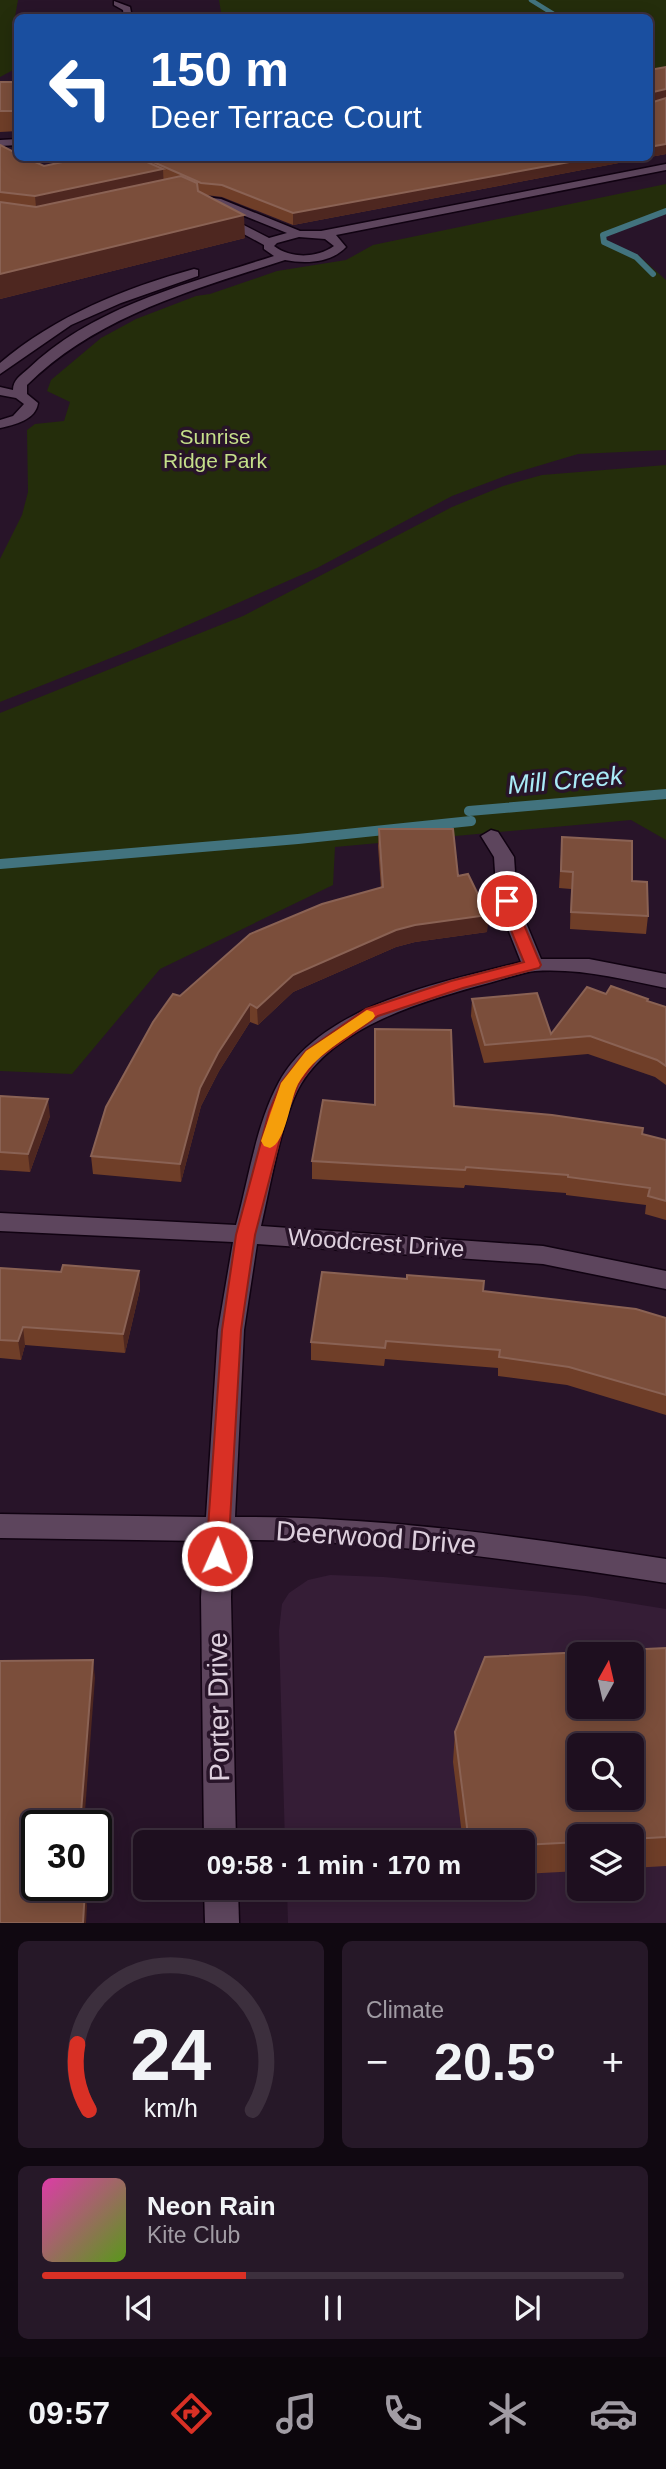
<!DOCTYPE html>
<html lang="en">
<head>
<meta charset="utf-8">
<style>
	:root { --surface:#1e0f1f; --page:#261828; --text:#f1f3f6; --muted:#a19ca4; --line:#3c2f3d; --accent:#d93025 }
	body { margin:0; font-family:Arial,sans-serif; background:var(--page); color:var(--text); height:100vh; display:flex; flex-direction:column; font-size:26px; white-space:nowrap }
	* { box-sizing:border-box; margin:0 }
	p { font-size:23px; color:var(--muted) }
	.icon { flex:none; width:38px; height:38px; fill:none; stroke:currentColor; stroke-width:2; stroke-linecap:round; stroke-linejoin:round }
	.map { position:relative; height:1923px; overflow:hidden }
	.panel { display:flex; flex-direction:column; gap:18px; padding:18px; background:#100811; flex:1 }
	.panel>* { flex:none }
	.banner { position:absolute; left:14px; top:14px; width:639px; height:147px; border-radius:10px; box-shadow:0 4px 18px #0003,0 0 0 2px var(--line); background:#1a4fa0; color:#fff; overflow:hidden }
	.needle { width:46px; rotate:8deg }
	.controls { position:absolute; left:567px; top:1642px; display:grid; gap:14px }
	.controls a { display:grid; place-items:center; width:77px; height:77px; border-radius:10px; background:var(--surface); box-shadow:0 4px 18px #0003,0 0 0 2px var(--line); font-size:35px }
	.speed { position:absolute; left:21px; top:1810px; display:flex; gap:14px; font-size:35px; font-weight:700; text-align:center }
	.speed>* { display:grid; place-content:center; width:91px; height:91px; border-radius:50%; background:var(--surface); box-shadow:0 4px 18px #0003,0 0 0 2px var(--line); line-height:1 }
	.speed .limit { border:4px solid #111; border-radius:10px; background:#fff; color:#111 }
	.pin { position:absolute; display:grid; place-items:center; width:60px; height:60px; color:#fff; margin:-30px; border:4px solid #fff; border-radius:50%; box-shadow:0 2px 7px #0007 }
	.me { position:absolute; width:77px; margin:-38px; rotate:2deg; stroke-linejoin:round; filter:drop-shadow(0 0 5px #0008) }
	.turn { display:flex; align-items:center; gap:24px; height:147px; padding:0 21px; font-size:32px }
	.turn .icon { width:91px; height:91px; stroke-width:2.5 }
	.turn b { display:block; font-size:49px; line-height:60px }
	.big { font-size:52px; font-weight:700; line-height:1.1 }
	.panel .widget { flex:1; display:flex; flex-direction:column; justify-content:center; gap:10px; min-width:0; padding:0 24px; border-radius:10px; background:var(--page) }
	.panel .dial { align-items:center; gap:0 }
	.dial svg { height:182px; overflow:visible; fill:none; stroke:var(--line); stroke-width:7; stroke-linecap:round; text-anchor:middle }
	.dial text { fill:var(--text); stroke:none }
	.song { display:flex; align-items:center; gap:21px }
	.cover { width:84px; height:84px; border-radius:10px; background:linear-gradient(135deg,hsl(320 70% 55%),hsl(90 70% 35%)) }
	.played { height:7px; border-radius:4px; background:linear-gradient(90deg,var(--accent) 35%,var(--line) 35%) }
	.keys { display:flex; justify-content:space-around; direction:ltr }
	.heat { display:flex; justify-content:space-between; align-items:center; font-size:38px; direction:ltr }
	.panel .tiles { flex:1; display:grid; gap:18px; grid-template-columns:1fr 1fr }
	.widget:last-child { grid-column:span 2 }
	.trip { position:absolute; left:133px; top:1830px; width:402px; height:70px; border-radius:10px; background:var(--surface); box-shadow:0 4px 18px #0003,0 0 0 2px var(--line); font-weight:700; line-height:70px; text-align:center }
	.tabs { display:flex; height:112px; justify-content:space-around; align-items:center; background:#0c060c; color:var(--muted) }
	.tabs .icon { width:49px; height:49px }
	.tabs .selected { color:var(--accent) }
	.tabs b { font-size:32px; color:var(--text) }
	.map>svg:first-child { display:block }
	.built { fill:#351d36; fill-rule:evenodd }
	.green { fill:#242d0b }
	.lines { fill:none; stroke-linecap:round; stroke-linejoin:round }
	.stream-far2 { stroke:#42737e; stroke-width:4.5 }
	.stream-far1 { stroke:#42737e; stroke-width:6 }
	.stream { stroke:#42737e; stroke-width:10 }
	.minor-casing { stroke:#100211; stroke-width:3 }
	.minor { fill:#5d455d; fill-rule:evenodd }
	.wall { fill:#6f3e28 }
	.shaded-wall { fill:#4e2720 }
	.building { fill:#7b4e3b; stroke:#8a6254; stroke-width:2; fill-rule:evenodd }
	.route { fill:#d93025; stroke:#8d1f18; stroke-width:2 }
	.slow { fill:#f59e0b }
	.labels { text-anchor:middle; stroke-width:7; stroke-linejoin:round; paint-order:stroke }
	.far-park-label { font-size:21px; fill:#c5df8a; stroke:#281429 }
	.street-label { font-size:24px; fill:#ddcfdd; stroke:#281429 }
	.water-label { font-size:26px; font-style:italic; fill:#a9ebf7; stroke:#281429 }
	.near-street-label { font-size:28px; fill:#ddcfdd; stroke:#281429 }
</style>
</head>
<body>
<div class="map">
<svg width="666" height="1923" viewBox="0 0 666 1923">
	<rect width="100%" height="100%" fill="#281429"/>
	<!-- built -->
	<path class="built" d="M330,1575l54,2 202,19 80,13v314h-378l-1,-35h236v-45h-238l-6,-212 3,-27 7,-11 19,-13zM579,1654h53v52h-53zM579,1745h53v52h-53zM579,1836h53v52h-53z"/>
	<!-- green -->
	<g class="green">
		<path d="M0,0h18l-3,17 2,51 -17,9z"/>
		<path d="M219,0h447v69l-17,3v-54h-427z"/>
		<path d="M666,184v30l-63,20 7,10 29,12 27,24v170l-88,4 -67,20 -59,22 -135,72 -186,82 -131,52v-143l22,-44 6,-23 -1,-62 8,-6 29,-3 6,-19 -23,-11 4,-11 50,-42 35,-19 60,-23 14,-2 67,-23 69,-11 27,-15z"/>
		<path d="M666,465v375l-35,-20 -296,27 -2,38 -173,84 -88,105 -72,-3v-358l243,-97 209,-109 51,-21 39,-11z"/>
	</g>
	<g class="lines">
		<!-- stream-far2 -->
		<path class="stream-far2" d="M531,0l29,18"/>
		<!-- stream-far1 -->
		<path class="stream-far1" d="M653,274l-17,-17 -32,-15 -1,-7 63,-24"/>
		<!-- stream -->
		<g class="stream">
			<path d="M469,811l197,-17"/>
			<path d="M0,864l298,-25 173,-18"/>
		</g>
		<!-- minor casing -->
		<g class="minor-casing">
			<g id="minor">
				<path d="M114,1l16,6 2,11h-8l-1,-8 -9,-5z"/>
				<path d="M18,139v6l-18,1v-6z"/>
				<path d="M666,164v6l-330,65 10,12c-15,16 -40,17 -61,13 -92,30 -188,56 -258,125v9l11,9c-2,17 -24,22 -38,25v-8l13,-4 11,-12 -8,-6 -16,-3v-8l13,3c0,-10 8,-15 15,-21 65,-63 162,-86 246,-113l-10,-7v-4l-48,-26v-4h8l45,23 18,-5 -72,-29 -28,-5v-4l34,4 79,32h21zM299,237l26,2 9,7c-17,12 -43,13 -60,0l3,-3z"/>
				<path d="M194,269l4,1v6l-77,27 -50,22 -71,49v-11c55,-47 125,-75 194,-94z"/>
				<path d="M491,830l7,2 16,25 3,44 24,58h48l77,15v14c-44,-9 -86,-20 -131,-17 -15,2 -31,8 -46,12 -63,17 -152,42 -188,101 -19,32 -31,104 -40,142l282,20 123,25v18l-123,-25 -286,-20 -13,86 -9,187c144,-1 289,20 431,42v24c-143,-22 -288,-44 -433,-43l-2,57 5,246h-32l-3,-246 4,-56 -205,-3v-24l206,3 12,-187 15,-88 -233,-11v-18l236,12c13,-47 20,-101 43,-143 42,-77 164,-100 242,-120l-24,-61 -3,-44 -13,-21z"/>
				<path d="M204,1888h34l1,35h-34z"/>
			</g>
		</g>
		<!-- minor -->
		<use href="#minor" class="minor"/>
	</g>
	<!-- wall -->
	<g class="wall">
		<path d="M666,67v87l-373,71 -71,-28 -16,-2 39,43 -245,61v-154l44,21 37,-8h568z"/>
		<path d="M0,82l16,29 2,20 -18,1z"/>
		<path d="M379,829l109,86 -1,17 -72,10 -19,5 -103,45 -35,33 -8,-3 -31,49 -18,35 -20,76 -88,-8 -2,-18 89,-160 201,-108 -3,-42z"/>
		<path d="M562,837l70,44 16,35 -2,18 -76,-5 1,-40 -12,-1z"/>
		<path d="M606,994l42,5v2l18,6v78l-11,-8 -67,-23 -104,9 -13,-47 1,-17 79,35z"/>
		<path d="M0,1096l50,20 -20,56 -30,-2z"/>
		<path d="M375,1105l79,1 188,28 24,6v80l-21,-6 1,-9 -80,-10v-2l-101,-8 -1,3 -152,-9v-18z"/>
		<path d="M0,1268l61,4 78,-1 1,18 -15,64 -100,-8 -4,15 -21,-2z"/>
		<path d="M483,1291l183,27v97l-99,-30 -69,-9v-8l-113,-9 -1,7 -73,-6v-18z"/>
		<path d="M666,1648v218l-34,2v-32h-53v35l-56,3v-31h-60l-10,-81 2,-30z"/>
	</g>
	<!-- shaded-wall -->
	<g class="shaded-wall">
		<path d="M666,89v10l-17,4v-10z"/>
		<path d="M666,144v10l-373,71v-12l298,-55h58v-11z"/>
		<path d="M163,169l1,22 -127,27 -2,-22z"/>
		<path d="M244,215l1,23 -245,61v-25z"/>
		<path d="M488,915l-1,17 -72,10 -19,5 -103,45 -35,33 -1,-17 36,-33 103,-45 19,-5z"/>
		<path d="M250,1004v18l-31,49 -18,35 -20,76 -1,-18 20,-76 18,-35z"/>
		<path d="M48,1099l2,17 -20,56 -2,-18z"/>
		<path d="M139,1271l1,18 -15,64 -2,-19z"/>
		<path d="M23,1327l2,18 -4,15 -3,-19z"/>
		<path d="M93,1660l2,18 -11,147h-4z"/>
		<path d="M85,1889l2,17 -1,17h-3z"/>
	</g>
	<!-- building -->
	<g class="building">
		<path d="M666,67v22l-17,4v-23z"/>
		<path d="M0,82h13l3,29h-16z"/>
		<path d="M666,98v46l-17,3v-45l1,1z"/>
		<path d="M0,145l18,9v4h8l18,8 37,-8h57l25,11 -128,27 -35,-4z"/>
		<path d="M144,158h447l-298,55 -71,-28 -21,-2z"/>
		<path d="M181,176l16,7 1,8 46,24 -244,59v-72l36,5z"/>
		<path d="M379,829h74l5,47 10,-2 20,41 -73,10 -19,5 -103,45 -36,33 -7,-4 -32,49 -18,35 -20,76 -89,-8 15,-49 47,-85 20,-28 7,2 70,-62 72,-30 61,-17z"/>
		<path d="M562,837l70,4v40l15,1 1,34 -77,-4 2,-40 -12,-1z"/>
		<path d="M611,986l37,13 -1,2 19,6v59l-9,-6 -67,-24 -105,9 -13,-46 65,-6 14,41 36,-47 19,7z"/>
		<path d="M375,1029l76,1 3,76 98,9 91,13 -1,6 24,6v61l-18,-5 2,-8 -82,-11v-2l-102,-8 -1,3 -153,-9 11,-61 52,5z"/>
		<path d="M0,1096l48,3 -20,55 -28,-2z"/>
		<path d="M63,1265l76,6 -16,63 -100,-7 -5,14 -18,-1v-72l61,4z"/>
		<path d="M322,1272l85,7v-4l77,6 -1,10 153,18 30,9v77l-97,-28 -70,-10 1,-7 -114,-9 -1,7 -74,-6z"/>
		<path d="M666,1648v189l-34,2v-3h-53v6l-56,3v-2h-54l-14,-111 30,-75zM579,1654h53v52h-53zM579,1745h53v52h-53z"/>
		<path d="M93,1660l-13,165h-43v60h38l-1,4h11l-2,34h-83v-262z"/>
	</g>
	<!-- route -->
	<path class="route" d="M507,896l7,5 27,64 -2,3 -76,20 -85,28 -61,43 -19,26 -11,27 -32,123 -14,95 -13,226 -3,7 -8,3 -8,-3 -3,-7 16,-226 14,-95 33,-123 12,-29 25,-32 60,-42 85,-28 73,-19 -25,-61z"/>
	<!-- slow -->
	<path class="slow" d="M367,1010l6,2 2,4 -2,3c-26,19 -59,36 -75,65 -8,15 -12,59 -28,64l-6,-2 -3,-5 20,-58 25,-32z"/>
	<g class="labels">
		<!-- far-park labels -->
		<g class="far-park-label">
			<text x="215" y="444">Sunrise<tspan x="215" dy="24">Ridge Park</tspan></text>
		</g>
		<!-- street labels -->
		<g class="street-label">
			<text transform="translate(376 1243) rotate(4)" y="8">Woodcrest Drive</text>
		</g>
		<!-- water labels -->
		<g class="water-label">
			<text transform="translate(565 780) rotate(-5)" y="9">Mill Creek</text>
		</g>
		<!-- near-street labels -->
		<g class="near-street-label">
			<text transform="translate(376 1537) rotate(4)" y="10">Deerwood Drive</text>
			<text transform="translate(218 1707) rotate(-91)" y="10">Porter Drive</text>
		</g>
	</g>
</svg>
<div class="controls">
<a><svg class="needle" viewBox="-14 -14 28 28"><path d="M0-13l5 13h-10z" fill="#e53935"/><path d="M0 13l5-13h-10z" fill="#a19ca4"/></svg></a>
<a><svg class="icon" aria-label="search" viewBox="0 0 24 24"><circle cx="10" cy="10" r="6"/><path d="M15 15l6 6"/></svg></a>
<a><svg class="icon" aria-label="layers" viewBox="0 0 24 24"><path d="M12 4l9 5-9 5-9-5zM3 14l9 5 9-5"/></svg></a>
</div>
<div class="speed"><div class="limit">30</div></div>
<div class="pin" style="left:507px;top:901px;background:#d93025"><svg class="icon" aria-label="arrive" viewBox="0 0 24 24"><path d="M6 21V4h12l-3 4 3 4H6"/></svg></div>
<svg class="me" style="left:217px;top:1556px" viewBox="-20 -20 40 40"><circle r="17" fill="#d93025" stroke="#fff" stroke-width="3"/><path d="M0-11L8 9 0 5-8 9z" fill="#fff"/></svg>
<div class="trip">09:58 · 1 min · 170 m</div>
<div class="banner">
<div class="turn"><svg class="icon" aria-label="left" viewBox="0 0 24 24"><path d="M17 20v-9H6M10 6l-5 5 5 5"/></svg><div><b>150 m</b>Deer Terrace Court</div></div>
</div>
</div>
<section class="panel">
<div class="tiles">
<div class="widget dial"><svg viewBox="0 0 100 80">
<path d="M14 69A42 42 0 1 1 86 69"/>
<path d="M14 69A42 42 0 0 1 9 40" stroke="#d93025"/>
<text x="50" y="56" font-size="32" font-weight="700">24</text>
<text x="50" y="72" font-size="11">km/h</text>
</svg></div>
<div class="widget"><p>Climate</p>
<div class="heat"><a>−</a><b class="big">20.5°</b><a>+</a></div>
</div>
<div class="widget">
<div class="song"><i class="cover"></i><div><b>Neon Rain</b><p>Kite Club</p></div></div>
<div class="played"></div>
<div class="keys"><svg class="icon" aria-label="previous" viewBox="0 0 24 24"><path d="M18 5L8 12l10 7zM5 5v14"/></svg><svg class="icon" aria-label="pause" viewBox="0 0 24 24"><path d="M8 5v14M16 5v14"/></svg><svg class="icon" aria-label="next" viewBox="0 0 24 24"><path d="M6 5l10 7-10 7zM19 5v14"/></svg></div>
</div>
</div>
</section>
<nav class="tabs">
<b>09:57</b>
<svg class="icon selected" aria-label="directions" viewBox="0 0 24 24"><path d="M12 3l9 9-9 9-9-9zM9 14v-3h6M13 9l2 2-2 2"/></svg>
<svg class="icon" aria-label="music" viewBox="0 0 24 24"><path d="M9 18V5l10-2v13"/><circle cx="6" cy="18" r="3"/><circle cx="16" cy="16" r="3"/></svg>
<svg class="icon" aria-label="phone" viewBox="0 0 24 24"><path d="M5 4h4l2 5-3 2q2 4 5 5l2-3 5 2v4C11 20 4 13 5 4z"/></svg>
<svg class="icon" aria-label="climate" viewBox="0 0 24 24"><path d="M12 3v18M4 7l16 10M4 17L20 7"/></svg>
<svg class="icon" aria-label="car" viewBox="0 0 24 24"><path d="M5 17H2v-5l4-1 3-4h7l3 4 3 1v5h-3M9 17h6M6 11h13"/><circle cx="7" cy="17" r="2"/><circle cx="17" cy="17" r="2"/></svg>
</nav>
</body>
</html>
